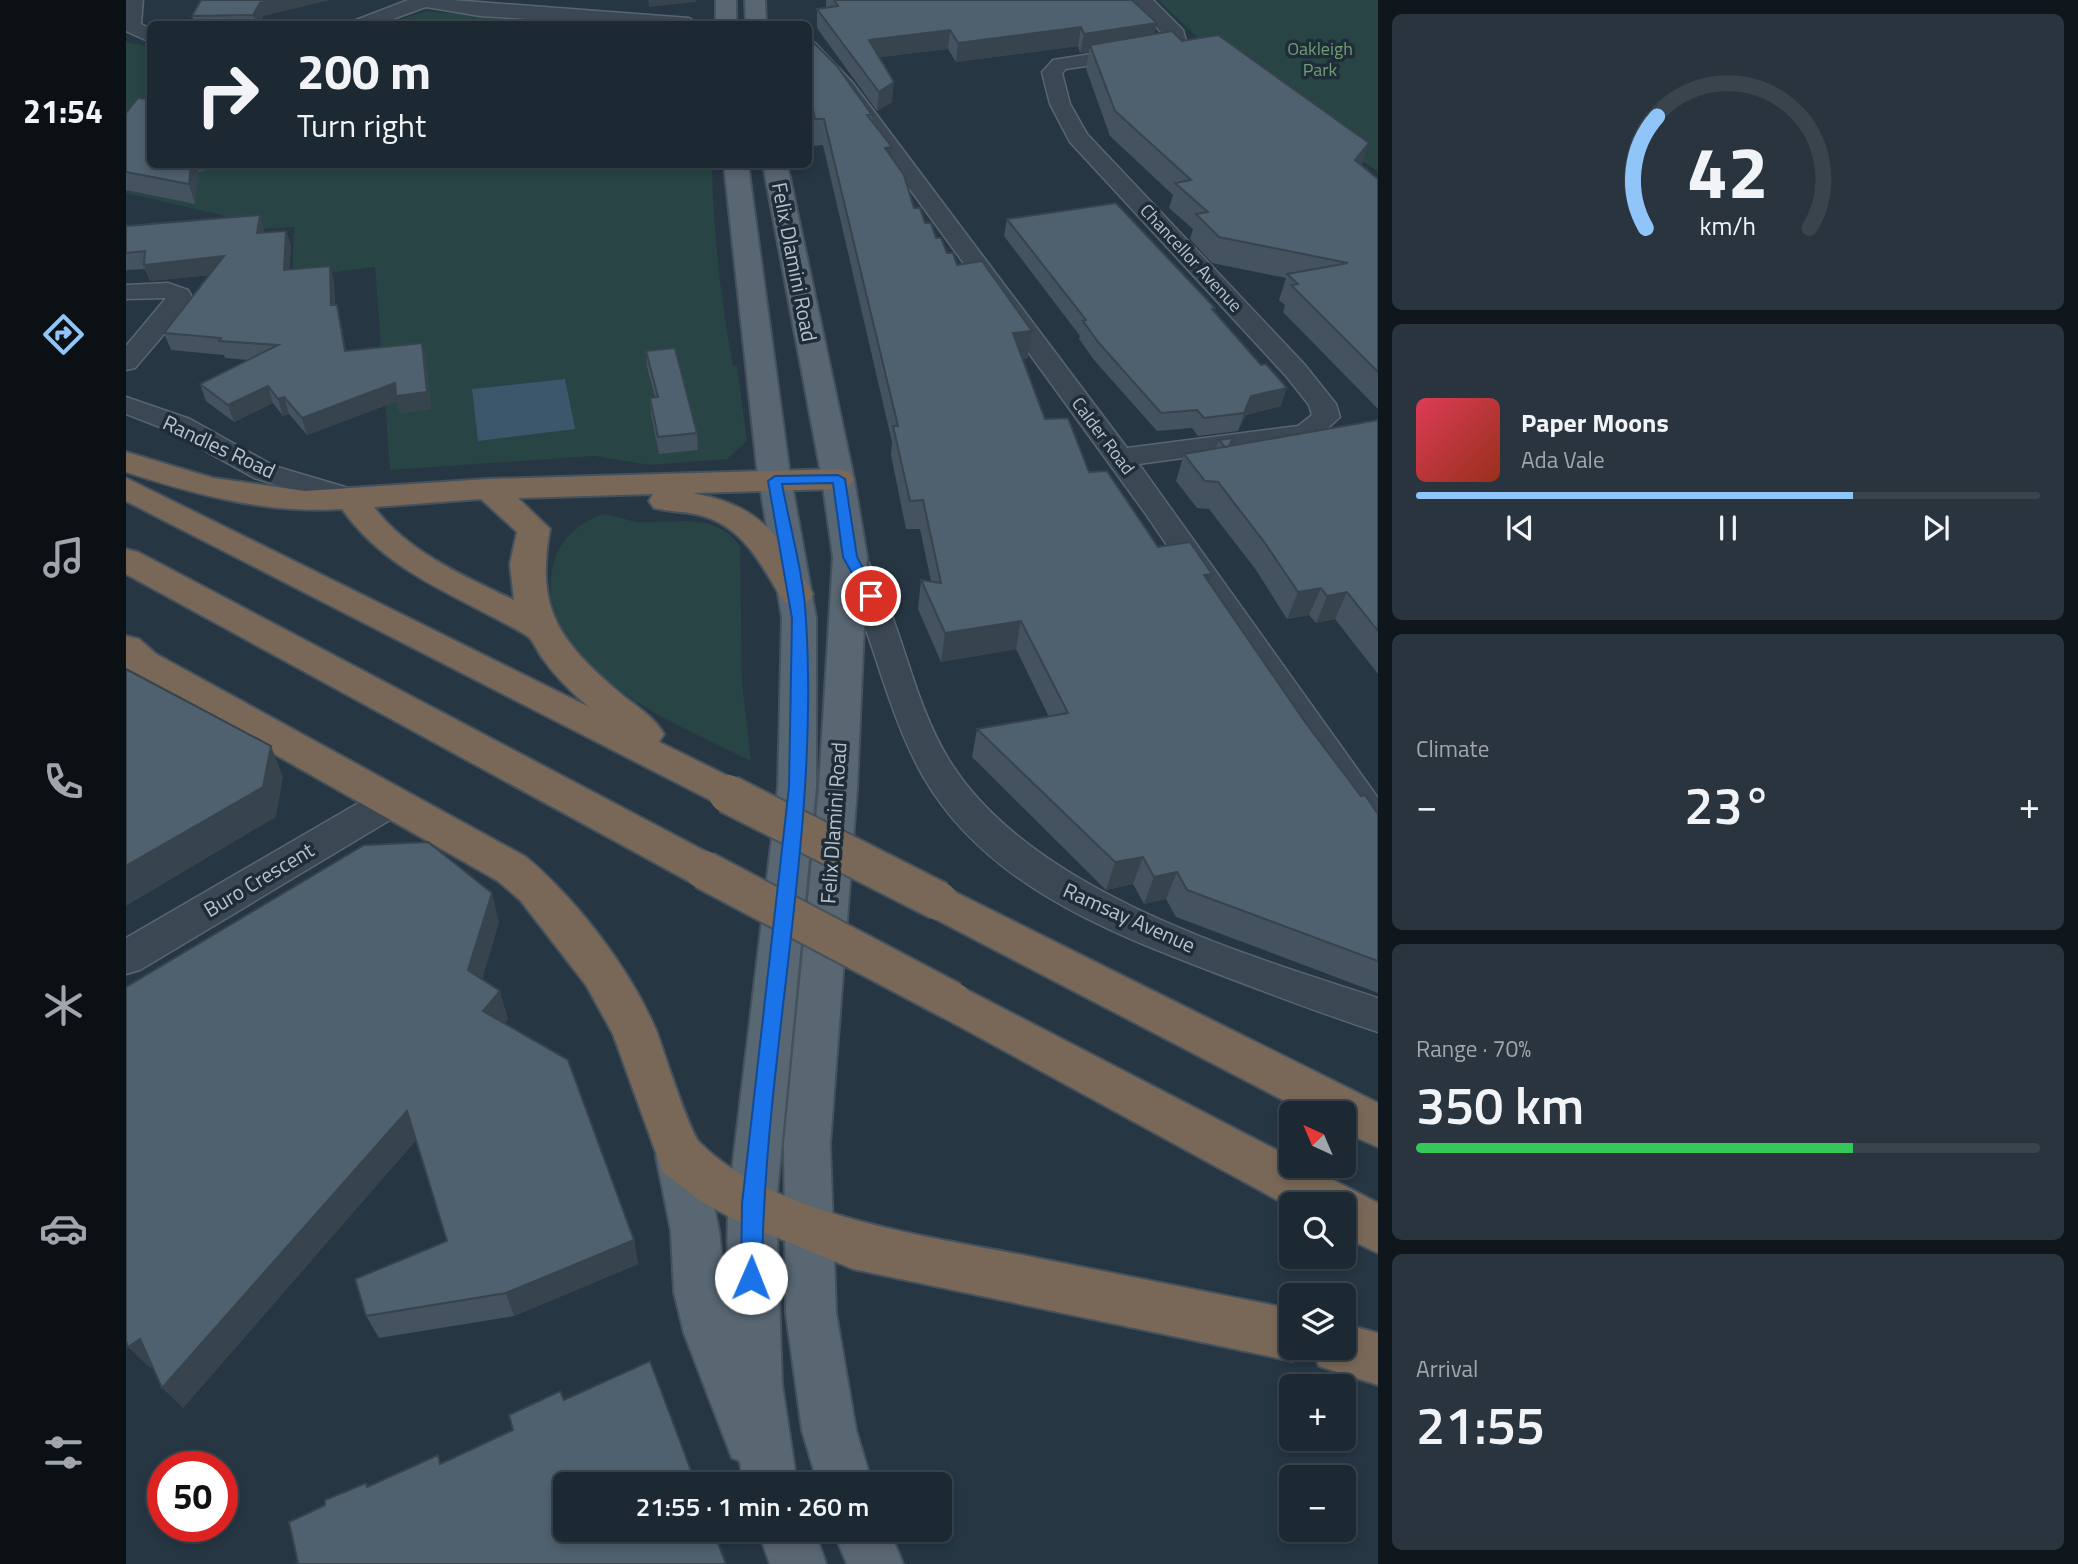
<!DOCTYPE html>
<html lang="en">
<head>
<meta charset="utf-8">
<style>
	:root { --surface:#1c2832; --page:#29343e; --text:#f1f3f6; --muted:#a0a6ac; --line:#3a444d; --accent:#90c5fa }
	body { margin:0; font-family:"Titillium Web",sans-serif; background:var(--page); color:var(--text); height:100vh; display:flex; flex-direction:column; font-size:26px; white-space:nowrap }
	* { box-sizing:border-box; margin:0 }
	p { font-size:23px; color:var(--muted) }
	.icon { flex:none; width:38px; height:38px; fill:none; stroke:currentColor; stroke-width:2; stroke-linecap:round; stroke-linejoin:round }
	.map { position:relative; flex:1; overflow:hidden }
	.drawer { display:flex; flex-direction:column; gap:14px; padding:14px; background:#0f161c; width:700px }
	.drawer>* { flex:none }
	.hud { position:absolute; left:21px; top:21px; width:665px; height:147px; border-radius:10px; box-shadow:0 4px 10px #0003,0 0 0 2px var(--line); background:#1c2832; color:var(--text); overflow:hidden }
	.needle { width:46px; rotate:316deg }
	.buttons { position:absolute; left:1153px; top:1101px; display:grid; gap:14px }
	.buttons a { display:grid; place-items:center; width:77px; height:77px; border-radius:10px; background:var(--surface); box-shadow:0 4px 10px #0003,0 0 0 2px var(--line); font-size:35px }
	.speed { position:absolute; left:21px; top:1451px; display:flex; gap:14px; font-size:35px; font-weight:700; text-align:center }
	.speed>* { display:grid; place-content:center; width:91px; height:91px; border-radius:50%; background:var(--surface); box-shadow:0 4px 10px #0003,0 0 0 2px var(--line); line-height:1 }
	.speed .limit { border:10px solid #d22; background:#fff; color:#111 }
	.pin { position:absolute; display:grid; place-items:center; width:60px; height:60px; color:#fff; margin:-30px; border:4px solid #fff; border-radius:50%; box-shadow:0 2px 7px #0007 }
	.me { position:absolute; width:77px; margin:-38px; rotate:1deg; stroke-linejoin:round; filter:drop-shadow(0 0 5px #0008) }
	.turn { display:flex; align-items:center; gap:24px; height:147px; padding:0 35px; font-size:32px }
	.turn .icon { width:91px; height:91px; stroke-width:2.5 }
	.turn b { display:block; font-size:49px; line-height:60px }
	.big { font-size:52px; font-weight:600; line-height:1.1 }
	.drawer .widget { flex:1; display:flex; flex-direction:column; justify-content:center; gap:10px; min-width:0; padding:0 24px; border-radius:10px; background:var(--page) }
	.drawer .dial { align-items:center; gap:0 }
	.dial svg { height:182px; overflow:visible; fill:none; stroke:var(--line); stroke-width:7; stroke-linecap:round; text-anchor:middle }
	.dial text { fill:var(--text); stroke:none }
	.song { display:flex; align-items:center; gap:21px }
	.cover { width:84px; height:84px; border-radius:10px; background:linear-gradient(135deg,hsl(350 70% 55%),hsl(10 70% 35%)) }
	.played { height:7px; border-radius:4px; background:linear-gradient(90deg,var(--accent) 70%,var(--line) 70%) }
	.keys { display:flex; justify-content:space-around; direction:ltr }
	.heat { display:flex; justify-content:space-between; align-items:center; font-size:38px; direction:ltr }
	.charge { height:10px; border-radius:5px; background:linear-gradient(90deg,#34c759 70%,var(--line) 0) }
	.trip { position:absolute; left:427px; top:1472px; width:399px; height:70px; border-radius:10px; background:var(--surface); box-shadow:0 4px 10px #0003,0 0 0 2px var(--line); font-weight:600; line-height:70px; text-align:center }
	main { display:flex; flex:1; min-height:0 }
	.tab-bar { display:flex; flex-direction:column; width:126px; justify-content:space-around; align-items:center; background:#0b1014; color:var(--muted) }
	.tab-bar .icon { width:49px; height:49px }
	.tab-bar .current { color:var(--accent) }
	.tab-bar b { font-size:32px; color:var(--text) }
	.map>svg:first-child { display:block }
	.green { fill:#284444 }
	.water { fill:#3c566c }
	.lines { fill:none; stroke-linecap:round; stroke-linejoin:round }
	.minor-casing { stroke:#596570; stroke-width:3 }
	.major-casing { stroke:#45515c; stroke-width:4 }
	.highway-casing { stroke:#45525d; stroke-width:4 }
	.minor { fill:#3b4853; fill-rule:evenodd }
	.major { fill:#596773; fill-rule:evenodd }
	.highway { fill:#796858; fill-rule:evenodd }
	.highway-bridge-casing { stroke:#45525d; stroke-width:42; stroke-linecap:butt }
	.highway-bridge { stroke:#796858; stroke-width:38 }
	.wall { fill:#44535f }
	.shaded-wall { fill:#37434d }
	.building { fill:#4f606e; stroke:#37434d; stroke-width:2 }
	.route { fill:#1a73e8; stroke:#114b97; stroke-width:2 }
	.labels { text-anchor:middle; stroke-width:7; stroke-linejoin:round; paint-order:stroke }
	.far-park-label { font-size:18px; fill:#6f9e74; stroke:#1f2d38 }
	.far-street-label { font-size:18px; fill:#b8c2cd; stroke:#1f2d38 }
	.street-label { font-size:21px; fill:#b8c2cd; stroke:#1f2d38 }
</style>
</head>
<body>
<main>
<nav class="tab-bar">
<b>21:54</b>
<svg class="icon current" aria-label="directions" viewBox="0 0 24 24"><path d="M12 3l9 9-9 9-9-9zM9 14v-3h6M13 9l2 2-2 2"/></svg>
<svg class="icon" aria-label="music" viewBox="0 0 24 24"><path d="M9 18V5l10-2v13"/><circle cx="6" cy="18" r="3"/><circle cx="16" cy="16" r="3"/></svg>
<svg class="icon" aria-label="phone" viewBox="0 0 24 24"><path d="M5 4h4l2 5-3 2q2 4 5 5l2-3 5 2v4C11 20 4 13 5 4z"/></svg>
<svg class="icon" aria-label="climate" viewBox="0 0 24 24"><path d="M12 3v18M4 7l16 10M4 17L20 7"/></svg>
<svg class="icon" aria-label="car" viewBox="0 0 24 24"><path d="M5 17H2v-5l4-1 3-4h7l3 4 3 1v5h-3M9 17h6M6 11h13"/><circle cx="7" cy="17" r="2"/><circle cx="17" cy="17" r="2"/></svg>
<svg class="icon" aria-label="filters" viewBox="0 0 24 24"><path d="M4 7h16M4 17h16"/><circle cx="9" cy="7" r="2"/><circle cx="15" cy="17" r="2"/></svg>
</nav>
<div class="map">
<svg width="1252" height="1564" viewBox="0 0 1252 1564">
	<rect width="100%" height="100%" fill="#263643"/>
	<!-- green -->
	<g class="green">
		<path d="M1032,0h220v172l-159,-114z"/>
		<path d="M301,11l141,13h-183z"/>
		<path d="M0,42l24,5v117l562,1c1,66 9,135 21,201h4l10,75 -20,18 -77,6 -56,-9 -204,14 -15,-203 -83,11 2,-51 -81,5 12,-16 -99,-23z"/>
		<path d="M476,514c13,1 25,7 38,8 36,2 76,-11 100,24l2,137 9,78c-68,-34 -218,-92 -199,-190 5,-29 23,-46 50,-57z"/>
	</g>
	<!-- water -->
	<path class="water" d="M439,379l10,50 -97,12 -6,-52z"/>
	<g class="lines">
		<!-- minor casing -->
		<g class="minor-casing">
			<g id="minor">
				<path d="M0,0h17l-2,24 9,5v13l-24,-11z"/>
				<path d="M282,0h44l237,18 10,6h-87l-132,-8 -54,-9 -47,17h-26l3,-4z"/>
				<path d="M1007,0h20l30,30 3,11 -26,14 -94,14 -4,4 8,31 17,30 217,230 32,40 4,13 -24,22 -10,2 -167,23 239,334v42l-13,-4 -220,-323 -307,-423 -30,-31v-18l7,2 37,39 275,366 171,-22 14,-11 -3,-10 -23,-29 -216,-234 -20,-38 -8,-32 11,-12 102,-16 11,-6z"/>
				<path d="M42,283l20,7 3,5 -2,10 -54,63 -9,2v-24l40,-48 -40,1v-14z"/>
				<path d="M0,397l64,22 84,47 88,26 5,7 -5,7 -10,2 -98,-30 -84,-47 -44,-17z"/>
				<path d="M724,547l11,3c41,65 48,145 88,210 80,130 290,193 429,238v34c-55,-18 -110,-39 -165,-60 -108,-41 -228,-89 -289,-194 -40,-70 -51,-151 -89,-221l4,-7z"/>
				<path d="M266,787l13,4 5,10 -5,10 -265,159 -14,4v-36l253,-147z"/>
			</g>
		</g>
		<!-- major casing -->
		<g class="major-casing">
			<g id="major">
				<rect x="590" y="0" width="20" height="24"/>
				<path d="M619,0h20l1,24h-20z"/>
				<path d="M598,164h24l41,304 27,150v169l-40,417 6,181 15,99h-54l-3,-23 -8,-3 -48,-125 -10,-41 -3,-61 -15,-75 7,-16 17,-6 17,6 7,16 15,75 8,71 1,-98 50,-417 4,-169 -25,-150z"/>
				<path d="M637,164h24l67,315 13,78 -10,231 -27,356 6,169 20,117 16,54h-54l-16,-54 -16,-117 -2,-169 35,-356 14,-231 -11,-78z"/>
				<path d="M632,1530h56l12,34h-56z"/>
				<path d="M707,1530h56l14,34h-56z"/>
			</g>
		</g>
		<!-- highway casing -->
		<g class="highway-casing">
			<g id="highway">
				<path d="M0,452l87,26 92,13 183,-12 350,-10 11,3 5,7 -5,7 -11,3 -145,4c70,14 86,42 120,101l-5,8 -12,4 -12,-4c-21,-34 -39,-74 -81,-86 -16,-5 -33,-4 -49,-8l-5,-7 4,-7 -135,4 32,31c-15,82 10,113 71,165 15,12 33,23 43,40l-5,8 83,41 5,11 -5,11 -14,4 -602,-308v-23l463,229c-18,-15 -35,-32 -48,-51 -5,-7 -8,-17 -15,-21 -66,-39 -138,-61 -184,-126 -75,5 -145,-14 -216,-37zM355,499l36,33 -7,32 4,36c-49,-23 -108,-49 -140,-93z"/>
				<path d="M0,549l12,3 580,306 6,12 -6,12 -14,4 -14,-4 -564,-308z"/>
				<path d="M0,636l13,3 17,15 370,203c51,43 104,112 130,173 8,21 33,102 44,113 74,74 233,94 332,114 86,17 173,35 260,52v39h52v-24l34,9v52l-59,-19 -7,-17 -2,4 -18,8 -439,-92 -118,-49 -36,-20 -36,-28 -50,-138 -27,-49 -66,-85 -22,-19 -368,-209 -4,-4z"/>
				<path d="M813,884l439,219v44l-34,-15v-19h-36l-384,-200 -6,-12 6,-12z"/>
				<path d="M826,982l340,176v8h14l72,37v50l-34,-16v-33h-52v4l-355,-194 -7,-13 7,-13z"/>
			</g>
		</g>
		<!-- minor -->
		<use href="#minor" class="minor"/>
		<!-- major -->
		<use href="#major" class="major"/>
		<!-- highway -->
		<use href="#highway" class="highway"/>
		<!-- highway-bridge casing -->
		<g class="highway-bridge-casing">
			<g id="highway-bridge">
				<path d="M602,794l211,107"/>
				<path d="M578,870l248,131"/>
			</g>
		</g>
		<!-- highway-bridge -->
		<use href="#highway-bridge" class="highway-bridge"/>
	</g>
	<!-- wall -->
	<g class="wall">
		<path d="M75,0l62,16 -4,8h-64l-3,-8z"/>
		<path d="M700,0h306l22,34 28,7 180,124 16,14v230l-95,-97 2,-7 -6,-5 7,-22 -74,-15 -22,-24 3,-10 -24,-21 4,-13 -63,-59 -24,-67 3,-17 -9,1 -2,-7 -122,16 -8,-13 -69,8 13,45 -15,9 -60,-83v-19l9,-1z"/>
		<path d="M682,43l64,72v6l20,26v11l22,50 33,45 10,12 75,66 -5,28h-4l22,60 44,53 69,75 54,27 -3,9 96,139 56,74 17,18v179l-202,-76 -10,-18 -22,5 -11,-20 -27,6 -134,-133 5,-28 72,-12 -33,-68 -75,13 -23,-53 3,-29 10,1 -11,-52h-14l-15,-74 1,-13 -69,-297 -9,1 -6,-33z"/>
		<path d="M0,113l24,51h55v7l-7,1 -3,32 -69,-14z"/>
		<path d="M134,215l4,18 22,-2 5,16 -2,23 41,-4 4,16 1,23 6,17 5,29 76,-8 4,17 5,49 -31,4 -3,-12 -90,34 -18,-21 -6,2 -10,-13 -39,19 -28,-21 -6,-17 48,-24 -23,-2 -1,-3 -53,-5 -7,-17 46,-58 -60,6 -5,-12 -19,1v-44z"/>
		<path d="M881,219l274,187 -35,9 -8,16 -40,5 -6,-8 -35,3 -63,-71 -15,-21 1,-3 -76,-100z"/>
		<path d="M520,351l51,82 1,17 -39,4 -8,-39 -1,-17 5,-1 -8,-30z"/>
		<path d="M1252,420v254l-43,-55 -19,4 -7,-8 -22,4 -31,-49 -47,-61 -12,-1 -21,-27 8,-27 32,-6 3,-8 11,6z"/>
		<path d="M373,922l-17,57 26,40 -4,5 130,216 4,24 -124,52 -135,22 -13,-22 81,-75 -31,-101 -233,268 -31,-42 -2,2z"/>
	</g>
	<!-- shaded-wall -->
	<g class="shaded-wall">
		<path d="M147,0h58l-68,16 -4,8h-3l-3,-9 7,-12z"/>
		<path d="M522,0h48v2l-47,5z"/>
		<path d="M1031,23l-4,19 -63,3 -1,7 -9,1 4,-19z"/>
		<path d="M955,27l-3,19 -122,16 2,-19z"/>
		<path d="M824,30l-2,19 -81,10 2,-19z"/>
		<path d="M768,82l-2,20 -15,9 2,-19z"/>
		<path d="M1243,143l-8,25 -6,-8z"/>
		<path d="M766,147l-2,27 -5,-26z"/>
		<path d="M65,164h4l3,8 -3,32 -6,-20z"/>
		<path d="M134,215l4,16 -2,19 -5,-17z"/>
		<path d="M160,231l5,16 -3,40 -4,-17z"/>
		<path d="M98,256l6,17 -80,8 -6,-16z"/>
		<path d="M204,266l4,16 1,40 -4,-17z"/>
		<path d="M211,305l4,17 8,46 -4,-17z"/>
		<path d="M906,331l-5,28 -19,3 5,-29z"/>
		<path d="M296,343l4,17 5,49 -31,4 -3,-12 -90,34 -5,-17z"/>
		<path d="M142,386l5,17 -39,19 -6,-17z"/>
		<path d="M1161,388l-6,18 -35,9 -8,16 6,-18 7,-17z"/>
		<path d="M158,397l5,17 -6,2 -5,-17z"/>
		<path d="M1086,574l-9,28 1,-27z"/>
		<path d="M1195,588l-12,27 -22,4 11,-27z"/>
		<path d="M1221,592l-12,27 -19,4 11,-27z"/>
		<path d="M895,621l-5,28 -75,13 4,-29z"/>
		<path d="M145,746l12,31 -7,40 -150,89v-40z"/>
		<path d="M1017,857l-10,27 -27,6 9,-28z"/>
		<path d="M1051,872l-11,27 -22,5 10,-27z"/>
		<path d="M366,893l7,29 -23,77 -8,-29z"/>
		<path d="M374,991l8,28 -17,20 -8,-28z"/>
		<path d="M281,1111l11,27 -235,270 -21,-20z"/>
		<path d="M508,1240l4,24 -124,52 -8,-23z"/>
		<path d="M14,1339l21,21 -11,8 -22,-21z"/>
	</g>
	<!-- building -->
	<g class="building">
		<path d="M75,0h72l-13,3 -7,12 -61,1z"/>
		<path d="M708,0h298l25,23 -73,11 -3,-7 -123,16 -8,-13 -81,10 25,42 -15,10 -62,-83 21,-3z"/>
		<path d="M1046,31l10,10 36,-6 151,108 -14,17 23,19v193l-87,-87 7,-1 -11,-10 61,-11 -129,-26 -23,-23 12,-2 -33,-29 16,-3 -76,-69 -25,-66z"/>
		<path d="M682,43h6l23,23 35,49h-5l25,32 -7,1 19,27 10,33h6l5,15h6l5,15h5l6,15h6l4,12 25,-4 50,70 -19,2 32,86 23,-1 21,54 18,-1 51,76 32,-5 22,32 -8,1 101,147 56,74 4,-1 13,19v147l-191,-71 -10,-18 -23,5 -11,-20 -28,5 -138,-133 91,-16 -47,-92 -76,12 -24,-53 20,3 -18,-83 -13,1 -17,-75h5l-74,-307h-9l-7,-35z"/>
		<path d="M12,98l12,1v65h41l-2,20 -63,-12v-59z"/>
		<path d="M990,203l99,105 -3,1 49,56 5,-1 21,24 -36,8 -7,17 -40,5 -7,-8 -36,3 -63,-71 -15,-21 3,-1 -79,-101z"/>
		<path d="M134,215l-3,18 29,-2 -2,39 46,-4 1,39h6l8,46 77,-8 5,49 -31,4 -1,-13 -93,35 -18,-21 -6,2 -10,-13 -40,19 -28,-21 78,-39 -59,-4 2,-3 -57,-5 60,-77 -80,9 1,-14 -19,2v-27z"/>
		<path d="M549,348l22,85 -39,4 -8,-39 8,-1 -12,-46z"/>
		<path d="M1252,420v211l-31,-39 -20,4 -6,-8 -23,4 -33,-49 -47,-61 -13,-1 -21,-27z"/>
		<path d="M1107,438l-4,8 -4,1 -6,-7z"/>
		<path d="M0,669l145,77 -8,41 -137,79z"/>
		<path d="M302,842l64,51 -24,77 32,21 -17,20 85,49 66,180 -128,53 -140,23 -11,-37 92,-38 -40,-130 -245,277 -22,-49 -12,8 -2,-6v-354l238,-142z"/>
		<path d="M524,1361l46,123h-131v46h148l13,34h-430l2,-1 -9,-41 36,-17v-5l41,-17 1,4 71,-32 2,9 73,-34 -4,-15 51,-24 4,9z"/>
	</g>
	<!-- route -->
	<path class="route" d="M712,475l7,4 12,78 21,39 -7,5 -5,-2 -23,-42 -10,-74 -51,1c8,44 22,91 24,136 14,220 -43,438 -44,658l-3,8 -8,3 -7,-3 -3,-8 1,-74 47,-417 3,-169 -24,-137 7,-5z"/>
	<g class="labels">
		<!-- far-park labels -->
		<g class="far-park-label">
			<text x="1194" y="55">Oakleigh<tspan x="1194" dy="21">Park</tspan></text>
		</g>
		<!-- far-street labels -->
		<g class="far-street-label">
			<text transform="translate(1065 258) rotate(47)" y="6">Chancellor Avenue</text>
			<text transform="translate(977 436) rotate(53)" y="6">Calder Road</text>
		</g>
		<!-- street labels -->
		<g class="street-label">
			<text transform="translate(668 262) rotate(79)" y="7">Felix Dlamini Road</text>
			<text transform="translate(93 447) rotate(25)" y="7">Randles Road</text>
			<text transform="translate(708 823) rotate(-86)" y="7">Felix Dlamini Road</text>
			<text transform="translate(133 880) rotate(-31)" y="7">Buro Crescent</text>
			<text transform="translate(1003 918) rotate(24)" y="7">Ramsay Avenue</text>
		</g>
	</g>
</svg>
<div class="buttons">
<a><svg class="needle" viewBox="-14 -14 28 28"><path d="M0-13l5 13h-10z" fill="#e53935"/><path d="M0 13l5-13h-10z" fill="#a0a6ac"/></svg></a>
<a><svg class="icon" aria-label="search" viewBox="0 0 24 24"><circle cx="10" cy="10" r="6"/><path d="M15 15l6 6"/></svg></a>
<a><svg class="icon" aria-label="layers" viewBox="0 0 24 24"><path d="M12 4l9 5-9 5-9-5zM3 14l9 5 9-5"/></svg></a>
<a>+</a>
<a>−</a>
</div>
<div class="speed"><div class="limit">50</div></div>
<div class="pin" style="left:745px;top:596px;background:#d93025"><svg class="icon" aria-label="arrive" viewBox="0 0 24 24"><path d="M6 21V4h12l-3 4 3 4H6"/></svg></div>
<svg class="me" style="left:625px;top:1278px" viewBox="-20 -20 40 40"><circle r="19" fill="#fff"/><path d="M0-13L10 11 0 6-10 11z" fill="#1a73e8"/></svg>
<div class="trip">21:55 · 1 min · 260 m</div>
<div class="hud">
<div class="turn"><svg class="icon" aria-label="right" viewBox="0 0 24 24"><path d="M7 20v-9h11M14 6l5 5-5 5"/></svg><div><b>200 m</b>Turn right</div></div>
</div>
</div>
<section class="drawer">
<div class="widget dial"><svg viewBox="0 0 100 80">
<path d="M14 69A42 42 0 1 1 86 69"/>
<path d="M14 69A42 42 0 0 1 19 20" stroke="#90c5fa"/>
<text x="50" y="56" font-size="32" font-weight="700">42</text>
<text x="50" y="72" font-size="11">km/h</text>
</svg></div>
<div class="widget">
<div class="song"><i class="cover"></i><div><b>Paper Moons</b><p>Ada Vale</p></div></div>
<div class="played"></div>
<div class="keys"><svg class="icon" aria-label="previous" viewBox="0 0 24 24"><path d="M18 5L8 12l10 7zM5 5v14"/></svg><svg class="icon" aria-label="pause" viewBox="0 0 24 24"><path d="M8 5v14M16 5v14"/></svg><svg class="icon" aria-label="next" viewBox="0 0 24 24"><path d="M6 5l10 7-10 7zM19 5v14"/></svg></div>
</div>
<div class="widget"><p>Climate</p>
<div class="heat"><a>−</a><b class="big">23°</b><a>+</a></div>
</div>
<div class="widget"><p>Range · 70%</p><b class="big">350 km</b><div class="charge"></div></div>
<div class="widget"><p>Arrival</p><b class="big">21:55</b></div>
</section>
</main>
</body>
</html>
